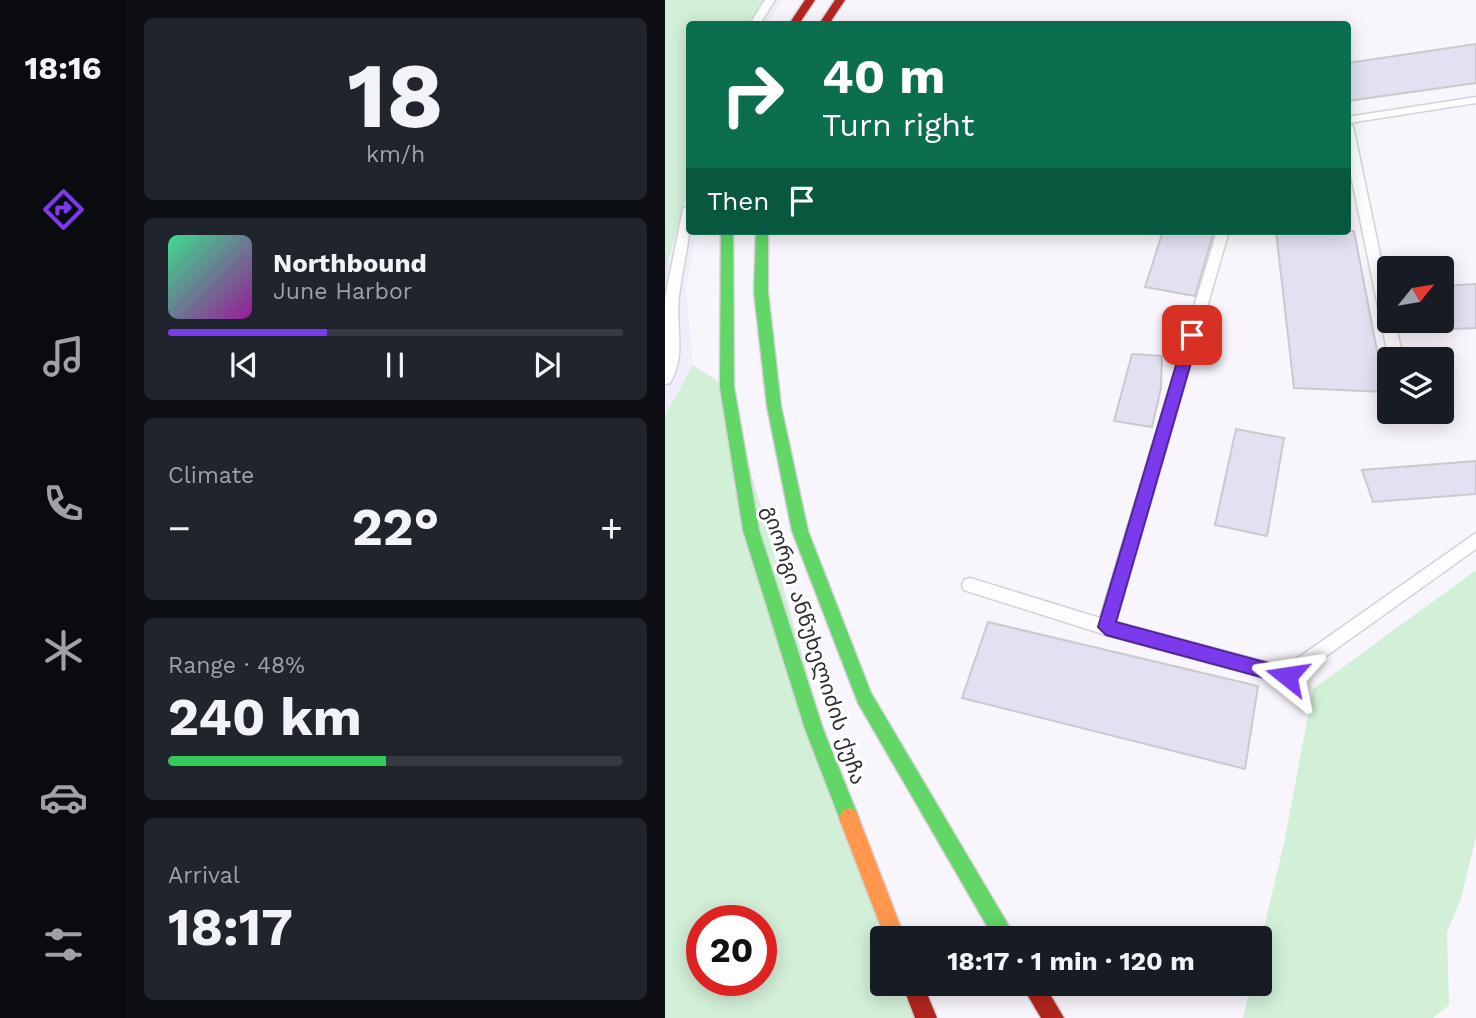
<!DOCTYPE html>
<html lang="en">
<head>
<meta charset="utf-8">
<style>
	:root { --surface:#171b24; --page:#20242c; --text:#f1f3f6; --muted:#9ea1a6; --line:#363941; --accent:#7c3aed }
	body { margin:0; font-family:"Work Sans","Noto Sans Georgian",sans-serif; background:var(--page); color:var(--text); height:100vh; display:flex; flex-direction:column; font-size:26px; white-space:nowrap }
	* { box-sizing:border-box; margin:0 }
	p { font-size:23px; color:var(--muted) }
	.icon { flex:none; width:38px; height:38px; fill:none; stroke:currentColor; stroke-width:2; stroke-linecap:round; stroke-linejoin:round }
	.map { position:relative; flex:1; overflow:hidden }
	.side { display:flex; flex-direction:column; gap:18px; padding:18px; background:#0d0f14; width:539px }
	.side>* { flex:none }
	.hud { position:absolute; left:21px; top:21px; width:665px; height:214px; border-radius:7px; box-shadow:0 4px 18px #0003; background:#0b6e4f; color:#fff; overflow:hidden }
	.needle { width:46px; rotate:60deg }
	.controls { position:absolute; left:712px; top:256px; display:grid; gap:14px }
	.controls a { display:grid; place-items:center; width:77px; height:77px; border-radius:7px; background:var(--surface); box-shadow:0 4px 18px #0003; font-size:35px }
	.speed { position:absolute; left:21px; top:905px; display:flex; gap:14px; font-size:35px; font-weight:700; text-align:center }
	.speed>* { display:grid; place-content:center; width:91px; height:91px; border-radius:50%; background:var(--surface); box-shadow:0 4px 18px #0003; line-height:1 }
	.speed .limit { border:10px solid #d22; background:#fff; color:#111 }
	.pin { position:absolute; display:grid; place-items:center; width:60px; height:60px; color:#fff; margin:-30px; border-radius:14px; box-shadow:0 4px 10px #0006 }
	.me { position:absolute; width:77px; margin:-38px; rotate:285deg; stroke-linejoin:round; filter:drop-shadow(0 0 5px #0008) }
	.turn { display:flex; align-items:center; gap:24px; height:147px; padding:0 21px; font-size:32px }
	.turn .icon { width:91px; height:91px; stroke-width:2.5 }
	.turn b { display:block; font-size:49px; line-height:60px }
	.then { display:flex; align-items:center; height:66px; padding:0 21px; background:#0003; gap:14px; font-size:26px }
	.big { font-size:52px; font-weight:700; line-height:1.1 }
	.side .widget { flex:1; display:flex; flex-direction:column; justify-content:center; gap:10px; min-width:0; padding:0 24px; border-radius:10px; background:var(--page) }
	.side .dial { align-items:center; gap:0 }
	.dial b { font-size:91px; line-height:1 }
	.song { display:flex; align-items:center; gap:21px }
	.cover { width:84px; height:84px; border-radius:10px; background:linear-gradient(135deg,hsl(150 70% 55%),hsl(300 70% 35%)) }
	.played { height:7px; border-radius:4px; background:linear-gradient(90deg,var(--accent) 35%,var(--line) 35%) }
	.keys { display:flex; justify-content:space-around; direction:ltr }
	.heat { display:flex; justify-content:space-between; align-items:center; font-size:38px; direction:ltr }
	.charge { height:10px; border-radius:5px; background:linear-gradient(90deg,#34c759 48%,var(--line) 0) }
	.trip { position:absolute; left:205px; top:926px; width:402px; height:70px; border-radius:7px; background:var(--surface); box-shadow:0 4px 18px #0003; font-weight:700; line-height:70px; text-align:center }
	main { display:flex; flex:1; min-height:0 }
	.menu { display:flex; flex-direction:column; width:126px; justify-content:space-around; align-items:center; background:#090b0e; color:var(--muted) }
	.menu .icon { width:49px; height:49px }
	.menu .active { color:var(--accent) }
	.menu b { font-size:32px; color:var(--text) }
	.map>svg:first-child { display:block }
	.built { fill:#f1edfc }
	.green { fill:#d2efd8; fill-rule:evenodd }
	.building { fill:#e3e0f1; stroke:#cac9ce; stroke-width:2 }
	.lines { fill:none; stroke-linecap:round; stroke-linejoin:round }
	.lane-casing { stroke:#d4d2d8; stroke-width:3 }
	.fast-casing { stroke:#d4d2d8; stroke-width:3 }
	.slow-casing { stroke:#d4d2d8; stroke-width:3 }
	.jam-casing { stroke:#d4d2d8; stroke-width:3 }
	.lane { fill:#fefeff; fill-rule:evenodd }
	.fast { fill:#63d668; fill-rule:evenodd }
	.slow { fill:#ff974d; fill-rule:evenodd }
	.jam { fill:#b3261e; fill-rule:evenodd }
	.route { fill:#7c3aed; stroke:#51269a; stroke-width:2 }
	.labels { text-anchor:middle; stroke-width:6; stroke-linejoin:round; paint-order:stroke }
	.street-label { font-size:21px; fill:#302e34; stroke:#fff }
</style>
</head>
<body>
<main>
<nav class="menu">
<b>18:16</b>
<svg class="icon active" aria-label="directions" viewBox="0 0 24 24"><path d="M12 3l9 9-9 9-9-9zM9 14v-3h6M13 9l2 2-2 2"/></svg>
<svg class="icon" aria-label="music" viewBox="0 0 24 24"><path d="M9 18V5l10-2v13"/><circle cx="6" cy="18" r="3"/><circle cx="16" cy="16" r="3"/></svg>
<svg class="icon" aria-label="phone" viewBox="0 0 24 24"><path d="M5 4h4l2 5-3 2q2 4 5 5l2-3 5 2v4C11 20 4 13 5 4z"/></svg>
<svg class="icon" aria-label="climate" viewBox="0 0 24 24"><path d="M12 3v18M4 7l16 10M4 17L20 7"/></svg>
<svg class="icon" aria-label="car" viewBox="0 0 24 24"><path d="M5 17H2v-5l4-1 3-4h7l3 4 3 1v5h-3M9 17h6M6 11h13"/><circle cx="7" cy="17" r="2"/><circle cx="17" cy="17" r="2"/></svg>
<svg class="icon" aria-label="filters" viewBox="0 0 24 24"><path d="M4 7h16M4 17h16"/><circle cx="9" cy="7" r="2"/><circle cx="15" cy="17" r="2"/></svg>
</nav>
<section class="side">
<div class="widget dial"><b>18</b><p>km/h</p></div>
<div class="widget">
<div class="song"><i class="cover"></i><div><b>Northbound</b><p>June Harbor</p></div></div>
<div class="played"></div>
<div class="keys"><svg class="icon" aria-label="previous" viewBox="0 0 24 24"><path d="M18 5L8 12l10 7zM5 5v14"/></svg><svg class="icon" aria-label="pause" viewBox="0 0 24 24"><path d="M8 5v14M16 5v14"/></svg><svg class="icon" aria-label="next" viewBox="0 0 24 24"><path d="M6 5l10 7-10 7zM19 5v14"/></svg></div>
</div>
<div class="widget"><p>Climate</p>
<div class="heat"><a>−</a><b class="big">22°</b><a>+</a></div>
</div>
<div class="widget"><p>Range · 48%</p><b class="big">240 km</b><div class="charge"></div></div>
<div class="widget"><p>Arrival</p><b class="big">18:17</b></div>
</section>
<div class="map">
<svg width="811" height="1018" viewBox="0 0 811 1018">
	<rect width="100%" height="100%" fill="#f8f6fc"/>
	<!-- built -->
	<path class="built" d="M0,0h118l-16,24h-78v207h7l-10,61 7,73 -28,50z"/>
	<!-- green -->
	<g class="green">
		<path d="M0,0h99l-15,24h-60v164l-20,69 -4,33z"/>
		<path d="M28,365l34,22 155,551v46h31l13,34h-261v-603zM37,920h59v60h-59z"/>
		<path d="M811,570v266l-15,63 -14,33 2,73 -16,13h-190l8,-34h9v-39l24,-102 29,-154z"/>
	</g>
	<!-- building -->
	<g class="building">
		<path d="M811,44v39l-129,18v-38z"/>
		<path d="M498,231h51l-19,65 -50,-9z"/>
		<path d="M611,231h78l31,161 -91,-4z"/>
		<path d="M811,284v44l-24,1 -10,-22v-21z"/>
		<path d="M467,354l30,2 -1,32 -9,39 -38,-6z"/>
		<path d="M571,429l48,9 -17,98 -52,-11z"/>
		<path d="M811,461v33l-103,8 -11,-32z"/>
		<path d="M323,622l270,64 -13,83 -283,-71z"/>
	</g>
	<g class="lines">
		<!-- lane casing -->
		<g class="lane-casing">
			<g id="lane">
				<path d="M100,0h10l-15,24h-10z"/>
				<path d="M811,97v6l-127,20 4,3 36,171v23h6l8,39 -14,1 -42,-204v-39z"/>
				<path d="M24,205c3,32 -6,58 -10,91 -4,32 8,58 -9,87l-5,1v-86l18,-89z"/>
				<path d="M552,231h12l-113,391 169,45 191,-134v16l-189,135 -181,-49 -136,-43 -6,-2 -2,-5 2,-5 6,-2 130,40z"/>
			</g>
		</g>
		<!-- fast casing -->
		<g class="fast-casing">
			<g id="fast">
				<path d="M56,231h12l1,156 25,143 64,199 36,89 -3,7 -7,3 -7,-3 -37,-96 -62,-199 -23,-143z"/>
				<path d="M91,231h12v61l13,114 27,125 63,162 145,245h-22l-136,-235 -66,-172 -25,-125 -13,-114z"/>
			</g>
		</g>
		<!-- slow casing -->
		<g class="slow-casing">
			<path id="slow" d="M184,808l7,3 49,127h-20l-46,-120 3,-7z"/>
		</g>
		<!-- jam casing -->
		<g class="jam-casing">
			<g id="jam">
				<path d="M140,0h10l-16,24h-10z"/>
				<path d="M170,0h10l-16,24h-10z"/>
				<path d="M237,984h21l14,34h-22z"/>
				<path d="M356,984h23l20,34h-23z"/>
			</g>
		</g>
		<!-- lane -->
		<use href="#lane" class="lane"/>
		<!-- fast -->
		<use href="#fast" class="fast"/>
		<!-- slow -->
		<use href="#slow" class="slow"/>
		<!-- jam -->
		<use href="#jam" class="jam"/>
	</g>
	<!-- route -->
	<path class="route" d="M527,330l7,5 -83,287 171,46 6,2 3,6 -3,6 -6,2 -181,-49 -8,-8 87,-292z"/>
	<g class="labels">
		<!-- street labels -->
		<g class="street-label">
			<text transform="translate(149 645) rotate(72)" y="7">გიორგი ანწუხელიძის ქუჩა</text>
		</g>
	</g>
</svg>
<div class="controls">
<a><svg class="needle" viewBox="-14 -14 28 28"><path d="M0-13l5 13h-10z" fill="#e53935"/><path d="M0 13l5-13h-10z" fill="#9ea1a6"/></svg></a>
<a><svg class="icon" aria-label="layers" viewBox="0 0 24 24"><path d="M12 4l9 5-9 5-9-5zM3 14l9 5 9-5"/></svg></a>
</div>
<div class="speed"><div class="limit">20</div></div>
<div class="pin" style="left:527px;top:335px;background:#d93025"><svg class="icon" aria-label="arrive" viewBox="0 0 24 24"><path d="M6 21V4h12l-3 4 3 4H6"/></svg></div>
<svg class="me" style="left:622px;top:676px" viewBox="-20 -20 40 40"><path d="M0-17L14 15 0 8-14 15z" fill="#7c3aed" stroke="#fff" stroke-width="4"/></svg>
<div class="trip">18:17 · 1 min · 120 m</div>
<div class="hud">
<div class="turn"><svg class="icon" aria-label="right" viewBox="0 0 24 24"><path d="M7 20v-9h11M14 6l5 5-5 5"/></svg><div><b>40 m</b>Turn right</div></div>
<div class="then">Then<svg class="icon" aria-label="arrive" viewBox="0 0 24 24"><path d="M6 21V4h12l-3 4 3 4H6"/></svg></div>
</div>
</div>
</main>
</body>
</html>
